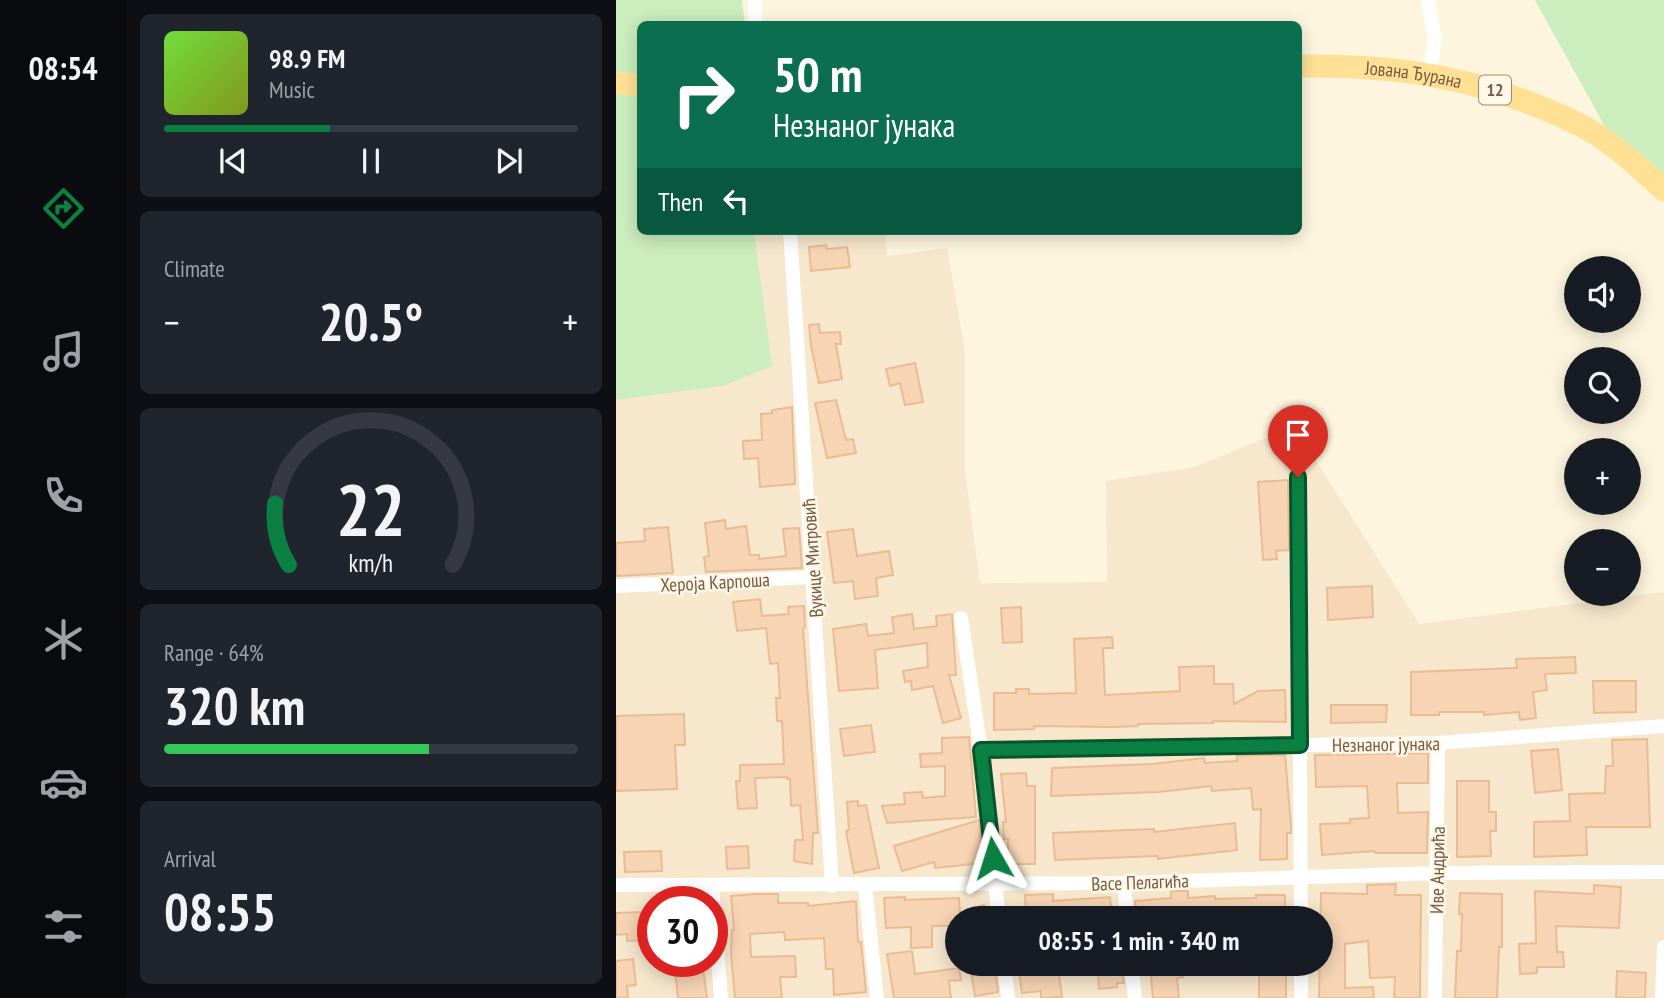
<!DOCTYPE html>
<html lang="en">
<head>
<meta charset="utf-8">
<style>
	:root { --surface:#171b24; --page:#20242c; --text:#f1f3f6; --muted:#9ea1a6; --line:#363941; --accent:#0b8043 }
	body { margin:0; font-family:"PT Sans Narrow",sans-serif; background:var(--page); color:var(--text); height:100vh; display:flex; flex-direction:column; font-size:26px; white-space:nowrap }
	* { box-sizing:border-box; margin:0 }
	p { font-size:23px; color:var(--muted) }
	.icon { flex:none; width:38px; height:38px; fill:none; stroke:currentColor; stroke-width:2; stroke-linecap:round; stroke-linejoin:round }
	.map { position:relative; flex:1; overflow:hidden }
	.panel { display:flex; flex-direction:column; gap:14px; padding:14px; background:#0d0f14; width:490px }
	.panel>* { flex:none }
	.banner { position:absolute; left:21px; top:21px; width:665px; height:214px; border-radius:10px; box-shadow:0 4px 18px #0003; background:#0b6e4f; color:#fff; overflow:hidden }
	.tools { position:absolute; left:948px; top:256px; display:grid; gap:14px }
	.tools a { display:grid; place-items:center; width:77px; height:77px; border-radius:50%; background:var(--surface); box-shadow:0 4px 18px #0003; font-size:35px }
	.speed { position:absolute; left:21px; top:886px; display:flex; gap:14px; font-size:35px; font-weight:700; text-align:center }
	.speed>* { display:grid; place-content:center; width:91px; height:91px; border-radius:50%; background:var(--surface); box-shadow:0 4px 18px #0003; line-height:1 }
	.speed .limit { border:10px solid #d22; background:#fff; color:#111 }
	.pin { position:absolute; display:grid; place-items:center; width:60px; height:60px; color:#fff; margin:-72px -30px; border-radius:50% 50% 50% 0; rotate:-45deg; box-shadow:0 0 7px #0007 }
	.pin .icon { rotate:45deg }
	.me { position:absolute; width:77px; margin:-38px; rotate:354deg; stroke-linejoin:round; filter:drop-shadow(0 0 5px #0008) }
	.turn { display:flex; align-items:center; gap:24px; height:147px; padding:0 21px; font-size:32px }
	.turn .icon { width:91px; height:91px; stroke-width:2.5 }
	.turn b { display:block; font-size:49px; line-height:60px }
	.then { display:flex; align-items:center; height:66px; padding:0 21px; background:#0003; gap:14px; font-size:26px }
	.big { font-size:52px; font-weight:600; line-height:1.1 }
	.panel .widget { flex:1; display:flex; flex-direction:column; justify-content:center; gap:10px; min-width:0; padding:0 24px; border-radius:10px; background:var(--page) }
	.panel .dial { align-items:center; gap:0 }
	.dial svg { height:182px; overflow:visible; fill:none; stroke:var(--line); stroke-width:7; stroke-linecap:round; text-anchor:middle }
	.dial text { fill:var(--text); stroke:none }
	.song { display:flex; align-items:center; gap:21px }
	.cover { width:84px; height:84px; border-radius:10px; background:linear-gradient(135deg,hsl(100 70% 55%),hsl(70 70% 35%)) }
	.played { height:7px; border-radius:4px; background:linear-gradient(90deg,var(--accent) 40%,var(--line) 40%) }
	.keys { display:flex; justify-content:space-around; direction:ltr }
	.heat { display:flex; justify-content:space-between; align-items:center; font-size:38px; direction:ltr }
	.charge { height:10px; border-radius:5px; background:linear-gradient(90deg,#34c759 64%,var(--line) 0) }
	.trip { position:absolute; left:329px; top:906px; width:388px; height:70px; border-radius:35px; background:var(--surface); box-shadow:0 4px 18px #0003; font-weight:600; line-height:70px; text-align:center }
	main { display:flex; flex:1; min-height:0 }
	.tab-bar { display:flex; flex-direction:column; width:126px; justify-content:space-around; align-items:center; background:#090b0e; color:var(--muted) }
	.tab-bar .icon { width:49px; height:49px }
	.tab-bar .active { color:var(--accent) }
	.tab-bar b { font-size:32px; color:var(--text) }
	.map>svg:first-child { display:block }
	.residential { fill:#f7e7cd; fill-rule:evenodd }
	.green { fill:#ccedbd }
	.building { fill:#f6d4b4; stroke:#eabc93; stroke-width:2 }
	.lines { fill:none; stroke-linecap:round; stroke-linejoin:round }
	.street { stroke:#fff; stroke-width:14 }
	.primary { stroke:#ffe196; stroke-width:23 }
	.route-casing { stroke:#07532c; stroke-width:18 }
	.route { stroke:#0b8043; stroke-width:12 }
	.labels { text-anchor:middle; stroke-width:5; stroke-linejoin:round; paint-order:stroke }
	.shield { fill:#fff8e8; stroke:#a08a76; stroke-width:2 }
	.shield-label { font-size:18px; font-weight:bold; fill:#775b45 }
	.street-label { font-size:19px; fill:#775b45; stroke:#fff8e8 }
</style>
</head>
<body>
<main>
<nav class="tab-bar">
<b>08:54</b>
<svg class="icon active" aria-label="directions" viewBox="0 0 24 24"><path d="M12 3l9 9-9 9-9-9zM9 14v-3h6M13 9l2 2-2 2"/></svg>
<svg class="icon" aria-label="music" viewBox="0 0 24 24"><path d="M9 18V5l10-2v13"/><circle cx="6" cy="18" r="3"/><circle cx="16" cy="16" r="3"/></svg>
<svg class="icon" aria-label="phone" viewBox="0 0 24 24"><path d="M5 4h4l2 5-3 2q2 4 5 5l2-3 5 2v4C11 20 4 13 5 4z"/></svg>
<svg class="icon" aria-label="climate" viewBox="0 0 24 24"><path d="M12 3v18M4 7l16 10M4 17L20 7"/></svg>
<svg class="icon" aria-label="car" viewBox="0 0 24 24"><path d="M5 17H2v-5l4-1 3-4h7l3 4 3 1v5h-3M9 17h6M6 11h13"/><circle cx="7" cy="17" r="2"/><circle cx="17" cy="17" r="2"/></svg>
<svg class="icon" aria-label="filters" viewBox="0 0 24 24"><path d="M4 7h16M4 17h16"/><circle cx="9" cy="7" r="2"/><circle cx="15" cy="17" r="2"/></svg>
</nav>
<section class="panel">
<div class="widget">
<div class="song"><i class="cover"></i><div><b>98.9 FM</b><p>Music</p></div></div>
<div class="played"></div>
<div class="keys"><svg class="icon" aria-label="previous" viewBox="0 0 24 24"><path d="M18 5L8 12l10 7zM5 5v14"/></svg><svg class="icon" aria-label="pause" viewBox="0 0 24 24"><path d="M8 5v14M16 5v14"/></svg><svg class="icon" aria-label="next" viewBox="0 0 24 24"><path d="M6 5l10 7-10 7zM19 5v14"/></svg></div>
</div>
<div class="widget"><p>Climate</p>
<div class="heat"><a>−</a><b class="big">20.5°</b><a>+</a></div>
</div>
<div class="widget dial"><svg viewBox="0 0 100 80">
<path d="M14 69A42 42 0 1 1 86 69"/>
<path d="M14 69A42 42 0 0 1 8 42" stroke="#0b8043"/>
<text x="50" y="56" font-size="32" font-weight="700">22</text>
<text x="50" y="72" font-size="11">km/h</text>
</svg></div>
<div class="widget"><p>Range · 64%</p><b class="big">320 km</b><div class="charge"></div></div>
<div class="widget"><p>Arrival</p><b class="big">08:55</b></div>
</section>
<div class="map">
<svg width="1048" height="998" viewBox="0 0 1048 998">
	<rect width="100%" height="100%" fill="#fef5df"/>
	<!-- residential -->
	<path class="residential" d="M138,231h131l2,25 60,-8 18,103v121l15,111 127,-1 -1,-101 88,-14 74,-30 32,-2 119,189 245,-32v406h-1048v-598l107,-14 33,-136zM37,901h59v60h-59zM341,919h364v45h-364z"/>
	<!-- green -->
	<g class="green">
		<path d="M0,0h126l3,24h-105v207h114l18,135 -49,20 -107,14z"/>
		<path d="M919,0h129v189l-50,-46z"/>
	</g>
	<!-- building -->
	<g class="building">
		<path d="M210,245l1,4 20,-2 3,20 -39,4 -2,-24z"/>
		<path d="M203,324l1,9 20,-1 1,12h-5l6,35 -23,4 -8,-37 -2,-21z"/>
		<path d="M299,363l8,39 -18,3 -5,-22 -10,3 -4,-17z"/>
		<path d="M220,400l10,40 7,-1 3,14 -29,5 -12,-55z"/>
		<path d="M176,407l3,77 -35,3 -2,-29 -14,1 -1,-18 19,-1 -1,-26 11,-1v-3z"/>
		<path d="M672,480l1,70 -13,1 1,8 -14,1 -5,-78z"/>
		<path d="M109,520l1,9 20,-3 4,29h9v4l27,-3 -3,-27 16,-1 3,40 -96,4 -2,-15 5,-1 -4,-33z"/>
		<path d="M52,527l5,46 -57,3v-33l29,-2 -1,-12z"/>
		<path d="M237,529l4,27 32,-5 4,24 -17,3 2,18 -23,3 -2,-18 -19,2 -7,-51z"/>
		<path d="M756,586l1,31 -45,3 -1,-32z"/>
		<path d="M144,599l2,17 27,-2 -1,-7 16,-1 1,21 -2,1 15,205h-5l-1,31 -18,-3 1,-21h8l-3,-35 -9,1 -1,-27h-3v-2l-32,1 2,30 -19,1 -2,-28h4v-16l44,-1 -2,-43h-5l-1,-23h4l-2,-35 -8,1 -4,-36 -29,3 -4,-29z"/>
		<path d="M405,607l1,35 -19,1 -2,-35z"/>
		<path d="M296,614l2,15 23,-3 -1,-10 16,-2 4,61h-7l12,43 -18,5 -10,-37 -21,4 -1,-9 -6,1 -2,-11 25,-4 -1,-24 -52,7 3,38 -39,3 -6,-62 33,-5 2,12 26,-3 -2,-16z"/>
		<path d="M496,637l1,11h-10l2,47 75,-4 -1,-24 35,-1v18h19l1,20 24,-13 27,-1 1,32 -73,-1v2l-75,1v2l-27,1 -77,-1v3l-40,1v-37h22v-4h13v5l47,-1 -2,-54z"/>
		<path d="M959,657l1,16 -31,1 2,16 -14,2 3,26 -16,2 -1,-8 -35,3v-3h-45v3h-28v-43l106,-4 -1,-9z"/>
		<path d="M977,681h43v31l-42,1z"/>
		<path d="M715,705h56l-1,17 -55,1z"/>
		<path d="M68,714l1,31h-10l2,44 -61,2v-75z"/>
		<path d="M255,725l4,27 -31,4 -4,-27z"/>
		<path d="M353,737l7,80 -89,6 -5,-17 23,-2 -1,-11 18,-1 1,6 22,-2v-30l-24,1 -1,-13 22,-1v-15z"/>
		<path d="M1031,739l3,88h-64l1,28 -53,2v-35l36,-1 -1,-27 36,-1 1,-27h7l-1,-26z"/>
		<path d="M942,749l4,41 -27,3 -4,-42z"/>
		<path d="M812,753v30h-31l1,30 30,-1 -1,41h-52l-1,-2 -52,4 -2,-31 30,-1v-4l19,-1 -2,-32 -51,1 -1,-32z"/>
		<path d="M643,755h26l6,71v7h-4v26l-27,1 1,-51 -8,1 -2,-22 -39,3 -1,-5 -52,6 -108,4 1,-28 100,-4 52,-6 1,5 32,-2v-5z"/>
		<path d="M410,773l1,13h8v78h-27v-25h-4l-1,-17h3l-5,-48z"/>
		<path d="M841,781h32v31h7v19h-6l1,25 -34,1z"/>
		<path d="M242,801v5l8,-1 13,63 -25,5 -8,-42 3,-1 -2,-28z"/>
		<path d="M363,820l4,43 -48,5 -1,-6 -32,9 -8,-25z"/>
		<path d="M619,823l2,27 -79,9v-3l-103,4 -2,-27 101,-4v3z"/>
		<path d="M132,846l1,22 -22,1 -1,-22z"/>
		<path d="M45,851l1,20 -37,1 -1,-20z"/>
		<path d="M780,884l-1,11h26l-1,103h-26l1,-21 -25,1 -2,-37 -23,3v44l28,-1 1,11h-55l2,-105 46,1v-9z"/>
		<path d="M978,885l27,2 -2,41 -63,-2 1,26h6l1,15h-27v6l-17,1 -1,-30 17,-1 -1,-52 59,3z"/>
		<path d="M555,891h17v7l27,-2v3l41,-1v-3h29v24h-148l-2,-18 36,-3z"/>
		<path d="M844,893l42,1v53h-3l-2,51h-42l2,-47h4l1,-37h-3z"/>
		<path d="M139,894h23v9h30v3l48,-5 2,41h3l5,50 -32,3 -1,-26h-7l-2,-31 -39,2 -1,-8 -34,2 1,23 44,-1 1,21h-16l2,21h-47l-4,-44 1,-24h2l-3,-34z"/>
		<path d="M437,894v7l57,-4 2,19 -7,1v2h-79l-1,-24z"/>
		<path d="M289,897v3l54,-2 1,15 24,-8 5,14h-32v7h-25v21l-21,1v-21l-25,1 -2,-30z"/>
		<path d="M28,912l1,28 -18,1v-7l-11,1v-22z"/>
		<path d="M296,951l3,23 44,-6 2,12 -12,1 2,17h-57l-7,-44z"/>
		<path d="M17,959l3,26 -9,1 1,12h-12v-37z"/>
		<path d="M58,961h28l5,37h-29z"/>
		<path d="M481,964h24l3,19h-7v4l-18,2z"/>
		<path d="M534,964h31l2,13 -6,1 2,20h-26z"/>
		<path d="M635,964h35v34h-27v-23h-8z"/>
		<path d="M379,968l3,24 -23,4 -4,-24z"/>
		<path d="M442,968l4,29 -21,1v-7l-19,2 -3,-21z"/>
		<path d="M1001,971l29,2 -1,25h-29z"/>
	</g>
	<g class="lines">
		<!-- street -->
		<g class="street">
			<path d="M139,0v24"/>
			<path d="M812,0l7,39 -5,34"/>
			<path d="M174,231l42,655"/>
			<path d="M682,477l3,442"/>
			<path d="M0,586l198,-9"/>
			<path d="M345,618l20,132 18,169"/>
			<path d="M365,750l457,-7 226,-17"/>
			<path d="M508,883l3,36"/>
			<path d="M0,885l508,-2 313,-10 227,-1"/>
			<path d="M96,886l9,112"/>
			<path d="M249,886l12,112"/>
			<path d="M388,964l4,34"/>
			<path d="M515,964l4,34"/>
			<path d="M685,998v-34"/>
			<path d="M819,998l3,-255"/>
			<path d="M1046,998l2,-51"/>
		</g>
		<!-- primary -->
		<g class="primary">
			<path id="s1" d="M682,66c84,-1 154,7 232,37 23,9 47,19 68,32 24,16 45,36 66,55"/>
			<path d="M0,83l24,2"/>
		</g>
	</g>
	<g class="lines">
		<!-- route casing -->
		<g class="route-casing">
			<path id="route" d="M377,858l-12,-108 319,-5 -2,-268"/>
		</g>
		<!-- route -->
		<use href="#route" class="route"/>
	</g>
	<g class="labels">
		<!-- shield labels -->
		<rect class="shield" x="863" y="75.5" width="32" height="29" rx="5"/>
		<g class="shield-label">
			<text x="879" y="96">12</text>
		</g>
		<!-- street labels -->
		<g class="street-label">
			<text dy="7" stroke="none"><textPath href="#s1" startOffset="116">Јована Ђурана</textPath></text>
			<text transform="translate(196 558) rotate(-94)" y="7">Вукице Митровић</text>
			<text transform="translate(99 582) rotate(-3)" y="7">Хероја Карпоша</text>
			<text transform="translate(770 744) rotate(-1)" y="7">Незнаног јунака</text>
			<text transform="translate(821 870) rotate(-89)" y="7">Иве Андрића</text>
			<text transform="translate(524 882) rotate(-2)" y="7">Васе Пелагића</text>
		</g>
	</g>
</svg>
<div class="tools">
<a><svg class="icon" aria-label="sound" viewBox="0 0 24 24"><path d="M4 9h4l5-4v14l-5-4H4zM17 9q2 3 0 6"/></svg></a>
<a><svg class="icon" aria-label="search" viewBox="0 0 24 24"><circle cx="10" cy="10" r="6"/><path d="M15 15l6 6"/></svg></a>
<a>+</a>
<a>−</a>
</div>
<div class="speed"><div class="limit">30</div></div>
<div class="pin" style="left:682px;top:477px;background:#d93025"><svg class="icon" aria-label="arrive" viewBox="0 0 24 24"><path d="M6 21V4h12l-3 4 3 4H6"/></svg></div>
<svg class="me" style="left:377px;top:858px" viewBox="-20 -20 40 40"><path d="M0-17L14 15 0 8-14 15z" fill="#0b8043" stroke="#fff" stroke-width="4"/></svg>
<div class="trip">08:55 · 1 min · 340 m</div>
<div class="banner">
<div class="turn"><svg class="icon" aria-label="right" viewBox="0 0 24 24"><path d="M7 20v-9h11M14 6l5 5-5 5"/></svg><div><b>50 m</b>Незнаног јунака</div></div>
<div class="then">Then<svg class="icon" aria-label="left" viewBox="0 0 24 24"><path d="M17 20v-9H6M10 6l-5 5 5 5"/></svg></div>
</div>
</div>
</main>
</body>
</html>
